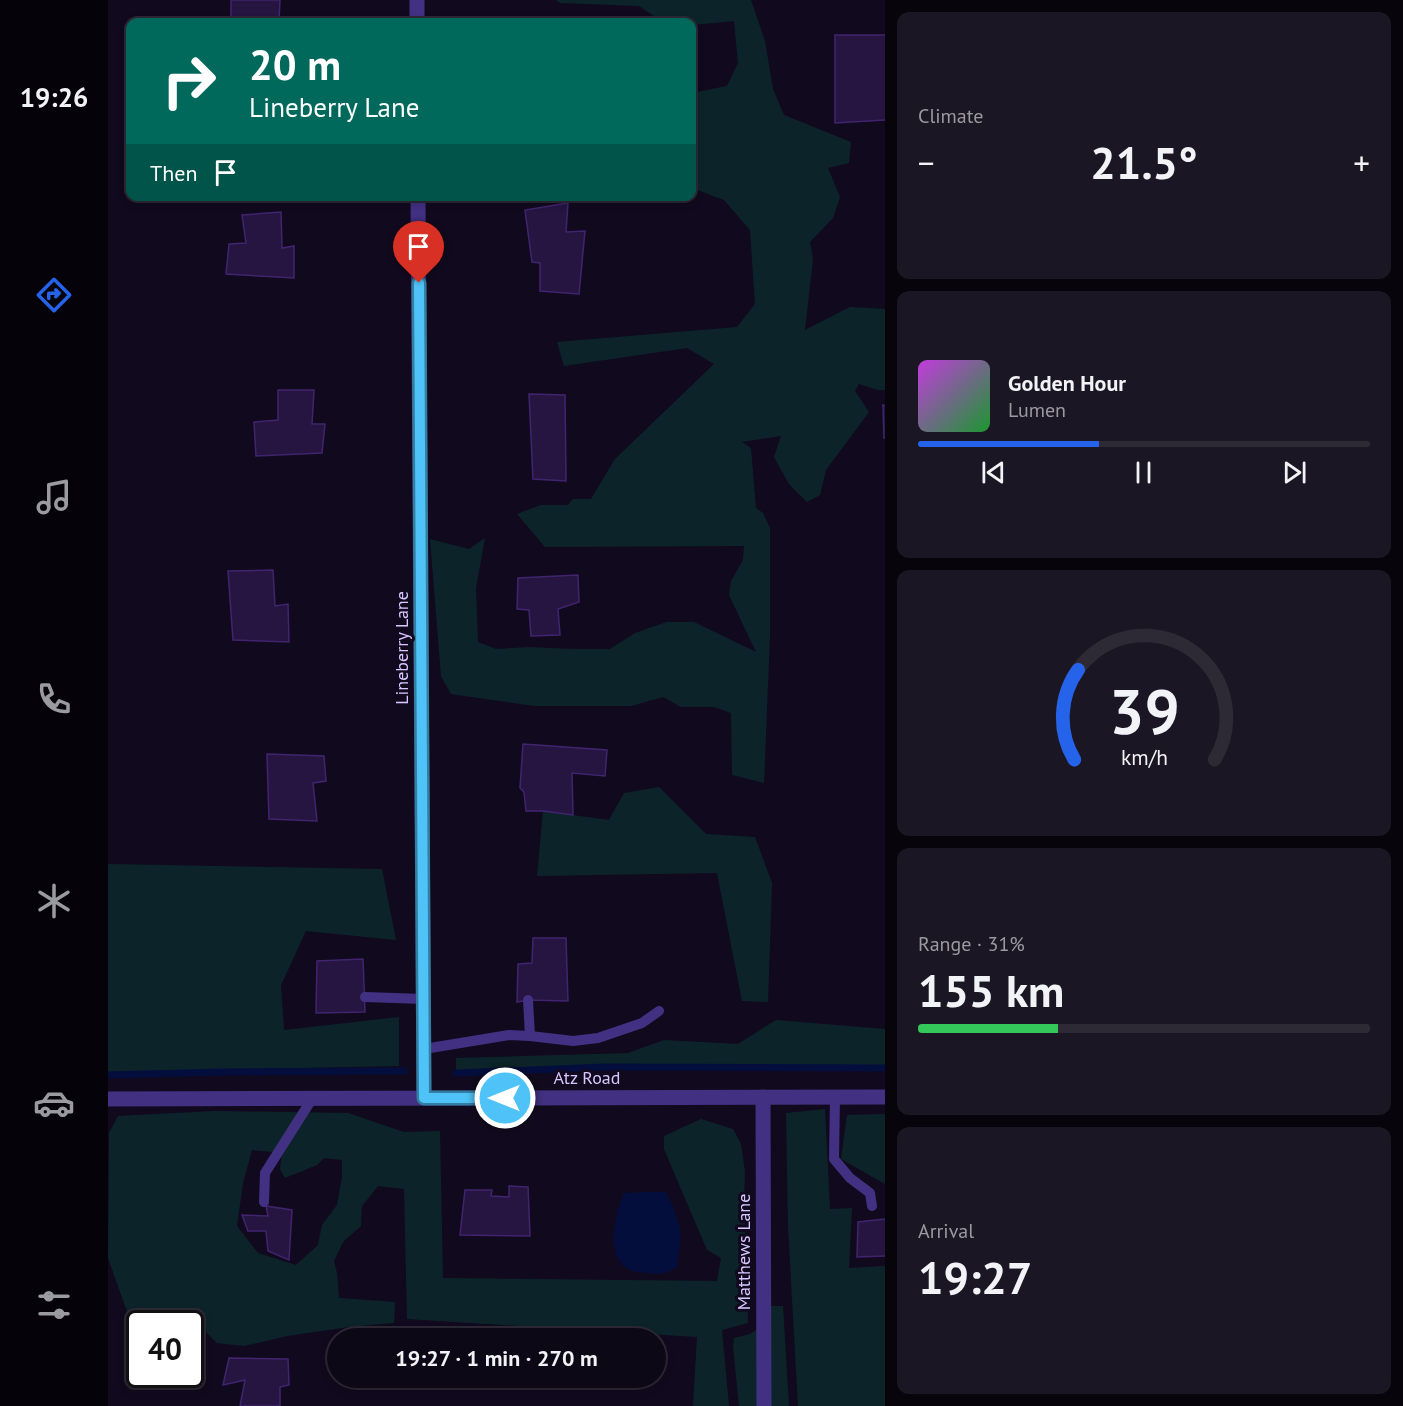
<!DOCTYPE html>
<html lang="en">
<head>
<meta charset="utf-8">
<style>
	:root { --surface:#0d0816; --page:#1b1623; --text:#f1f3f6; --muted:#9a9aa1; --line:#2d2935; --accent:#2563eb }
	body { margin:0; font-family:"PT Sans",sans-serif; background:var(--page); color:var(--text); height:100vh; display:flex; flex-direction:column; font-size:22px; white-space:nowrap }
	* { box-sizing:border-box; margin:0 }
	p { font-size:20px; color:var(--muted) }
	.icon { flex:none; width:33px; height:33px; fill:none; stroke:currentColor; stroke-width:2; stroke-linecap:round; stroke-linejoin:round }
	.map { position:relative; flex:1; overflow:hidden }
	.drawer { display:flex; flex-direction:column; gap:12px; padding:12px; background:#07040c; width:518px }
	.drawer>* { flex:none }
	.guide { position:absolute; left:18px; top:18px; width:570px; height:183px; border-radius:12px; box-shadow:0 3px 9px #0003,0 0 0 2px var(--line); background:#00695c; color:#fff; overflow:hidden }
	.speed { position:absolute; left:18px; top:1310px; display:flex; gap:12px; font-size:30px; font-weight:700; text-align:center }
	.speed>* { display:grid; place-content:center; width:78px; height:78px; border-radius:50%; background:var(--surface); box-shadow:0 3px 9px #0003,0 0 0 2px var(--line); line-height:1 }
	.speed .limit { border:3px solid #111; border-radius:9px; background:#fff; color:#111 }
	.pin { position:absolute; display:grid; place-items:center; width:51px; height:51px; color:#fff; margin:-62px -26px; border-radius:50% 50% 50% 0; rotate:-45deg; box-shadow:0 0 6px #0007 }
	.pin .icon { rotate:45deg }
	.me { position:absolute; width:66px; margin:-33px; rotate:270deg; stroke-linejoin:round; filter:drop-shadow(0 0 4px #0008) }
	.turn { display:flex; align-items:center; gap:21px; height:126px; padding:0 24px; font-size:27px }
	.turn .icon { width:78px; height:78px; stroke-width:2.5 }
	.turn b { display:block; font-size:42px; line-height:51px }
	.then { display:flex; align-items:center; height:57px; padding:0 24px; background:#0003; gap:12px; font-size:22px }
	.big { font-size:45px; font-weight:600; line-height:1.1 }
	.drawer .tile { flex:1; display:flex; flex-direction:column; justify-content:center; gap:9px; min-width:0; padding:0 21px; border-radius:12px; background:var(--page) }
	.drawer .dial { align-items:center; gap:0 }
	.dial svg { height:156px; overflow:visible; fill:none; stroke:var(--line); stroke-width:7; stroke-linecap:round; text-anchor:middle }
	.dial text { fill:var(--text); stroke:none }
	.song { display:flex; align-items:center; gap:18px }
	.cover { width:72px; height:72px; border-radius:9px; background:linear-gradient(135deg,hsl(290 70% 55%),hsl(130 70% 35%)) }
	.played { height:6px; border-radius:3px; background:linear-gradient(90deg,var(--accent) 40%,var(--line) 40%) }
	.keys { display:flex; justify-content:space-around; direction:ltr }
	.heat { display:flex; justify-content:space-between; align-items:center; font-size:33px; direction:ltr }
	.charge { height:9px; border-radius:4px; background:linear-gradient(90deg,#34c759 31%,var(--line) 0) }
	.trip { position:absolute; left:219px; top:1328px; width:339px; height:60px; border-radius:30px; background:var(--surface); box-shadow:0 3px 9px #0003,0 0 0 2px var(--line); font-weight:600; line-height:60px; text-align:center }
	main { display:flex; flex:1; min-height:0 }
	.menu { display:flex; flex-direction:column; width:108px; justify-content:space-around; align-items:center; background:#050309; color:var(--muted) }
	.menu .icon { width:42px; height:42px }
	.menu .selected { color:var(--accent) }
	.menu b { font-size:27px; color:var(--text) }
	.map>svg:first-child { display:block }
	.green { fill:#0c2429; fill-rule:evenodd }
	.water { fill:#040e3d }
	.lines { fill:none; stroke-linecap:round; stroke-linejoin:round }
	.stream { stroke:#040e3d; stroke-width:7 }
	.building { fill:#261441; stroke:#41246f; stroke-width:1.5 }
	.service { stroke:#423082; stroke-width:10 }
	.minor { stroke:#423082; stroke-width:15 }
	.tertiary { stroke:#423082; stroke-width:15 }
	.route-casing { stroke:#337fa1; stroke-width:15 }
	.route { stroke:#4fc3f7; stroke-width:10 }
	.labels { text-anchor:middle; stroke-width:6; stroke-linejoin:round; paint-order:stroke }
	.street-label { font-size:18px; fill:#d8c7ff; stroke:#110a1e }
</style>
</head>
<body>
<main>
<nav class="menu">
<b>19:26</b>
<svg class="icon selected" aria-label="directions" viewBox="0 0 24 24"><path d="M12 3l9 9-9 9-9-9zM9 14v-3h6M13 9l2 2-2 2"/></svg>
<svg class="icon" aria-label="music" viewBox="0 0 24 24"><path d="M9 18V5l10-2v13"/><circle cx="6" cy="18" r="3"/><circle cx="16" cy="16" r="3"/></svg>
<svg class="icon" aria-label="phone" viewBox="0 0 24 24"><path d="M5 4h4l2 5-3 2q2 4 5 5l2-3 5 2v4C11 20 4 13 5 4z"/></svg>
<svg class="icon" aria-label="climate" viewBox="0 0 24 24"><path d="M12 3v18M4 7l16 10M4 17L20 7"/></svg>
<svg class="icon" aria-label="car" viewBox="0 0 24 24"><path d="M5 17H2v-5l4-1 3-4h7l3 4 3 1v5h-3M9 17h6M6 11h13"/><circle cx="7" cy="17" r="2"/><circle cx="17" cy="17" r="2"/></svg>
<svg class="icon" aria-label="filters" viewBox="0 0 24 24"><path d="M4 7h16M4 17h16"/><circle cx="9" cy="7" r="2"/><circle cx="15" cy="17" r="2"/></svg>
</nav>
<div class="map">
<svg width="778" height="1406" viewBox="0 0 778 1406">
	<rect width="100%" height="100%" fill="#110a1e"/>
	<!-- green -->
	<g class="green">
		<path d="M448,0h195l14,41 8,48 11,26 67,27 -2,21 -21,5 12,29 -7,21 -23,24 3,17 -8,71 45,-23 35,2v81h-7l-19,-6 -4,7 14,21 -43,58 -6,25 -13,7 -18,-18 -15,-27 7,-21 -39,6 9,6 5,60 7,5 7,15v108l-6,147 -32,-8 -1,-62 -17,-6h-33l-18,-10 -32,9h-97l-83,-12 -10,-18 -11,-137 39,10 16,-11 -9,50 2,54 18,7 33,-2 43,2h38l25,-16 32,-11h27l62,30 -27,-57 2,-14 12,-21 1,-14 -199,1 -28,-33 24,-9h27l5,-6h18l24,-40 99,-95 -27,-16 -123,18 -7,-24 180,-15 18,-23 -5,-74 -26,-30 -32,-12v-95l35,-7 11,-23 -4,-42 -42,4v-3h-29l-24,-16 -79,-3z"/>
		<path d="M551,787l47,47 49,3 17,46 -4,119 -26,-1 -25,-128 -180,3 6,-65 66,9 15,-27z"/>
		<path d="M0,864l274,5 14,71 -90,-9 -25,54 3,45 115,-13v49l-291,6z"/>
		<path d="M668,1020l109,9v39l-281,-1 -148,6v-15l172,-5 36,-13 74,4z"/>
		<path d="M717,1109l5,100 22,-1 -3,60 36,-2v140h-87l-10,-180 -2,-113z"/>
		<path d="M106,1111l134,2 56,19 36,-1 3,147 274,3 4,-23 -14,-8 -43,-101v-13l37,-17 32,10 8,15 4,28 -1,30 4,121 -26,7 7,76h-36l4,-69 -290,-18 -3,-130 -26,-3 -16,20 -1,20 -18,16 -9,19 3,12 2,25 56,4 -1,21 -45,4 -62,9 -43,10 -27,-3 -12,-12 -14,-2 -1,-6h-45l-15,-3 -22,-62 1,-125 9,-17zM144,1150l30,3 -2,16 5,9 32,-13 7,-7 18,2v17l-5,28 -15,20 -4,20 -22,20 -38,-12 -21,-27 6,-43z"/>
		<path d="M777,1114h1l-1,70 -44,-25 6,-44z"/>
		<path d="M649,1306h26l6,100h-50l-6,-60 1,-8 16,-4 6,-4 2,-7z"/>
	</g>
	<!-- water -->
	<path class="water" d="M539,1192h19l8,17 7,24 -4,34c-14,8 -15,7 -31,6 -4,-1 -10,-1 -14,-2 -29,-12 -17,-57 -8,-78z"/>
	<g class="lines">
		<!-- stream -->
		<g class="stream">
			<path d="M348,1073l148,-6 282,1"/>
			<path d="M0,1075l114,-3 182,-1"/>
		</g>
	</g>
	<!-- building -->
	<g class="building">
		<path d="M123,0h49l-1,20h11v2h-59z"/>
		<path d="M446,18h80l-1,4h-79z"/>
		<path d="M727,35h51v85l-51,3z"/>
		<path d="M460,203l-2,29 19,-1 -6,63 -39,-3v-28l-8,-1 -7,-52z"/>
		<path d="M173,212l1,36 12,-2v32l-68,-4 3,-30 17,-1 -4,-28z"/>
		<path d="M170,390h36l-2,34h13l-3,29 -66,3 -2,-34 24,-2z"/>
		<path d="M421,394l36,1 1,86 -33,-2z"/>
		<path d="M775,405l3,1v32h-2z"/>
		<path d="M165,570l2,36 13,-2 1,38 -56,-2 -5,-69z"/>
		<path d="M470,575l1,27 -21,7 2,26 -29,1 -2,-26 -12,-1 1,-31z"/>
		<path d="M415,744l84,6 -2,26 -33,-3 1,42 -30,-4h-17l-2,-19 -4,-4z"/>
		<path d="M159,754l57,2 2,25 -13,2 4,38 -48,-2z"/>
		<path d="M425,938h33l2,63 -40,-1 -11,2 1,-38 14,-1z"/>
		<path d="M255,959l2,53 -49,1 1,-52z"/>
		<path d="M401,1186l19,1 2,49 -70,-1 5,-45h27l-1,6 18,1z"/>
		<path d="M158,1206l26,4 -3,50 -21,-9 -2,-20h-18l-6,-16 26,1z"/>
		<path d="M778,1219v37l-29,1 1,-35z"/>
		<path d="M121,1358l59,1 1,26 -9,2v19h-40l5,-26 -22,5z"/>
	</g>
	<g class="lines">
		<!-- service -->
		<g class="service">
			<path d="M257,997l58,2"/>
			<path d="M420,1000l2,36"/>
			<path d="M316,1049l85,-14 21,1 43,5 25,-3 44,-15 17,-12"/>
			<path d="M727,1097l-1,62 16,19 20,15 2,13"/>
			<path d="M156,1202l1,-29 47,-74"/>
		</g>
		<!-- minor -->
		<g class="minor">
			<path d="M309,0v22"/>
			<path d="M310,196l6,902"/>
			<path d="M655,1097l1,309"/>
		</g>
		<!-- tertiary -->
		<path class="tertiary" d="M0,1099l778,-2"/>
	</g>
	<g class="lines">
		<!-- route casing -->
		<g class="route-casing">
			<path id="route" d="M311,283l5,815h81"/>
		</g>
		<!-- route -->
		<use href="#route" class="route"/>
	</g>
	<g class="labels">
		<!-- street labels -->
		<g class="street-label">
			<text transform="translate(294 648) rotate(-90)" y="6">Lineberry Lane</text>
			<text x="479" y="1084">Atz Road</text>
			<text transform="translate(636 1252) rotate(-90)" y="6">Matthews Lane</text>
		</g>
	</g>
</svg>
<div class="speed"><div class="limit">40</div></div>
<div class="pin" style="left:311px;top:283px;background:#d93025"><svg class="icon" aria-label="arrive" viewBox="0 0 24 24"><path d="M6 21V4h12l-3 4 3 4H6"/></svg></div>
<svg class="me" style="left:397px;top:1098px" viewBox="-20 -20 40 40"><circle r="17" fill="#4fc3f7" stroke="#fff" stroke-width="3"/><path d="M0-11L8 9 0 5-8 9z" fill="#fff"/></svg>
<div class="trip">19:27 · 1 min · 270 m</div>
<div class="guide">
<div class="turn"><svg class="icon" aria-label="right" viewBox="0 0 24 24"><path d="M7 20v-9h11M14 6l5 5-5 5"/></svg><div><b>20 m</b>Lineberry Lane</div></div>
<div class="then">Then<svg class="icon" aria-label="arrive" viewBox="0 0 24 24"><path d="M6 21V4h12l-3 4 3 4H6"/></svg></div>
</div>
</div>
<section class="drawer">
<div class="tile"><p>Climate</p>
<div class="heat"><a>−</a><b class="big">21.5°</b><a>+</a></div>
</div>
<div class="tile">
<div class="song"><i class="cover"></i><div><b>Golden Hour</b><p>Lumen</p></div></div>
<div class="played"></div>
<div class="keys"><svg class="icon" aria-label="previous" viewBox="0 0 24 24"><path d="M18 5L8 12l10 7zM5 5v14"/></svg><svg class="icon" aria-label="pause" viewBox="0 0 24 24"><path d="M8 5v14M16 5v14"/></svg><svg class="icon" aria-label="next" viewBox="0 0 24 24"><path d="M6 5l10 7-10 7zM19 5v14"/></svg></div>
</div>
<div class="tile dial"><svg viewBox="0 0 100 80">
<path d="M14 69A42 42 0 1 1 86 69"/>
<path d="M14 69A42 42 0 0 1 16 23" stroke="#2563eb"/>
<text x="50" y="56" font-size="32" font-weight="700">39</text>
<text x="50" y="72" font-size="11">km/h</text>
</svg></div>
<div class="tile"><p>Range · 31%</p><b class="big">155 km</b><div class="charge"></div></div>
<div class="tile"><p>Arrival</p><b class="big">19:27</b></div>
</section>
</main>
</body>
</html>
